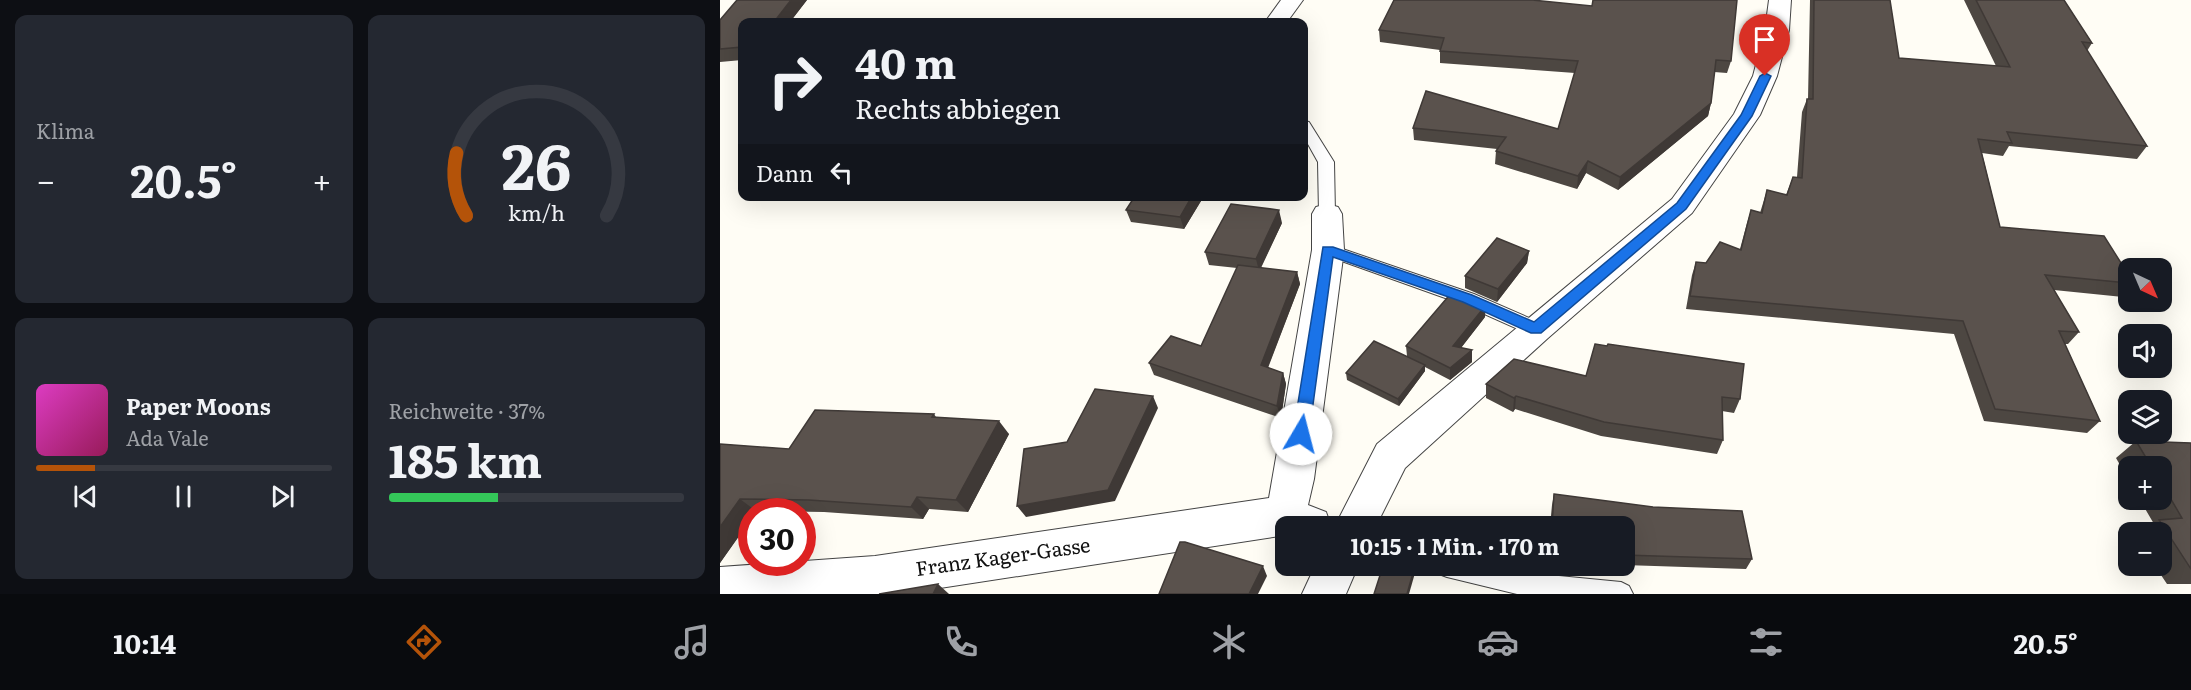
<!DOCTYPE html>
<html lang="de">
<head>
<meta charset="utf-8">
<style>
	:root { --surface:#171b24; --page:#242831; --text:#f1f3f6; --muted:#9ea1a6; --line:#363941; --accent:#b45309 }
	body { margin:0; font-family:Literata,serif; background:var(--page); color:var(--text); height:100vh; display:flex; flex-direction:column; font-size:22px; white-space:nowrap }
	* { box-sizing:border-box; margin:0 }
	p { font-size:20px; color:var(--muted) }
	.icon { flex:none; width:33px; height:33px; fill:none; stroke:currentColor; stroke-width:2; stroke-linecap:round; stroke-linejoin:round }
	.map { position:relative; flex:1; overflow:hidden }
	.side { display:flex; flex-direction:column; gap:15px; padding:15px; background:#0d0f14; width:720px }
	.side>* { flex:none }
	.banner { position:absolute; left:18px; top:18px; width:570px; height:183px; border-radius:12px; box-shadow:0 6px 24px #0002; background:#171b24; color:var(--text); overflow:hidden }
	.needle { width:39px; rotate:136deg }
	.tools { position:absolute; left:1398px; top:258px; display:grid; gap:12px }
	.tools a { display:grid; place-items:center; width:54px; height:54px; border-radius:12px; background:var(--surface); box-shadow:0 6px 24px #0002; font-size:30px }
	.speed { position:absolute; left:18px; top:498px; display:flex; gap:12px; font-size:30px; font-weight:700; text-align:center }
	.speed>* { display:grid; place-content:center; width:78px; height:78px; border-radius:50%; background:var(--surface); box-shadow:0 6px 24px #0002; line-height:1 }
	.speed .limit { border:9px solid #d22; background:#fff; color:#111 }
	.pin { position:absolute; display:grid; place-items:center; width:51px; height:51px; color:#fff; margin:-62px -26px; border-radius:50% 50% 50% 0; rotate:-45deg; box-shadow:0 0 6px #0007 }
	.pin .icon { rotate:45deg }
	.me { position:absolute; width:66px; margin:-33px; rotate:8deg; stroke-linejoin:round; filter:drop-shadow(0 0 4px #0008) }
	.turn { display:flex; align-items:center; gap:21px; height:126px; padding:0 18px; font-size:27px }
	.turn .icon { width:78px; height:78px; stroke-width:2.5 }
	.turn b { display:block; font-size:42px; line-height:51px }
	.then { display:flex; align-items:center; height:57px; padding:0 18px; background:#0003; gap:12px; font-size:22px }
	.big { font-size:45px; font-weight:700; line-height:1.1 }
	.side .tile { flex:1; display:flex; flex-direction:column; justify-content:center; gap:9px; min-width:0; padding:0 21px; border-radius:12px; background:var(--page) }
	.side .dial { align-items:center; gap:0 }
	.dial svg { height:156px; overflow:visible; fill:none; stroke:var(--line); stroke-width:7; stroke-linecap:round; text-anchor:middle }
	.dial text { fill:var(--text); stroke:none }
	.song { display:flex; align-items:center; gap:18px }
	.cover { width:72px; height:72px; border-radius:9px; background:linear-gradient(135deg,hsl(310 70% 55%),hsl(330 70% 35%)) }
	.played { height:6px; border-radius:3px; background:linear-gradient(90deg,var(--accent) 20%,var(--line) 20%) }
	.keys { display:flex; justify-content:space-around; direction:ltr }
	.heat { display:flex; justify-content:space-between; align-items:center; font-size:33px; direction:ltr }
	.charge { height:9px; border-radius:4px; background:linear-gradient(90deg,#34c759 37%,var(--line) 0) }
	.side .tiles { flex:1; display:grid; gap:15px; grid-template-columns:repeat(2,1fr) }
	.trip { position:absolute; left:555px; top:516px; width:360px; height:60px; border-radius:12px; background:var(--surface); box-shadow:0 6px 24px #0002; font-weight:700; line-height:60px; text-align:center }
	.tabs { display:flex; height:96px; justify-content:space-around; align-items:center; background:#090b0e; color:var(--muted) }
	.tabs .icon { width:42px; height:42px }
	.tabs .on { color:var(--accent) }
	.tabs b { font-size:27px; color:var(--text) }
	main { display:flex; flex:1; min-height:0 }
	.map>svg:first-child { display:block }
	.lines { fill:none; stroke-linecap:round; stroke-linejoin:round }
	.service-casing { stroke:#444; stroke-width:2 }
	.minor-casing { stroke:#444; stroke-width:2 }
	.tertiary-casing { stroke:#444; stroke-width:2 }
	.service { fill:#fff; fill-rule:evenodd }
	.minor { fill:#fff; fill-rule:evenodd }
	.tertiary { fill:#fff; fill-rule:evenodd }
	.wall { fill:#4d4742 }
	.shaded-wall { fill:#3f3936 }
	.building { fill:#5a524d; stroke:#3f3936; stroke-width:1.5 }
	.route { fill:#1a73e8; stroke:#114b97; stroke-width:1.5 }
	.labels { text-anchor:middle; stroke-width:6; stroke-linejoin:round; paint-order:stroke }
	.near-street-label { font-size:20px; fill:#111; stroke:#fff }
</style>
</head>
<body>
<main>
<section class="side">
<div class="tiles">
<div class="tile"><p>Klima</p>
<div class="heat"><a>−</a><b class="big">20.5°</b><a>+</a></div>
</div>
<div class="tile dial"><svg viewBox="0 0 100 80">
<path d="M14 69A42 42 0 1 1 86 69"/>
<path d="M14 69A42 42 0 0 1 9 37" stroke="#b45309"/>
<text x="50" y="56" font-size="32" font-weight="700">26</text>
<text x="50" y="72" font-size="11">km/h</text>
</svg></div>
<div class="tile">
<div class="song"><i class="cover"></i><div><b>Paper Moons</b><p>Ada Vale</p></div></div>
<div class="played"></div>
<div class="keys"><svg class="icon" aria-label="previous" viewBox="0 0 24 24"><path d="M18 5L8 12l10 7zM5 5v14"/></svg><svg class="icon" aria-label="pause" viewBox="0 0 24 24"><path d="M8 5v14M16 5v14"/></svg><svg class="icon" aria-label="next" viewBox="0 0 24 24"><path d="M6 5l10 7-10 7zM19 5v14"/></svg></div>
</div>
<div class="tile"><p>Reichweite · 37%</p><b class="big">185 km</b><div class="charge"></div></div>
</div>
</section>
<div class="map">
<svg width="1471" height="594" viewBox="0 0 1471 594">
	<rect width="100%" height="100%" fill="#fffdf5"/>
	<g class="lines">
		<!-- service casing -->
		<g class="service-casing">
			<g id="service">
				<path d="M584,121l5,1 25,40 1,52 -2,4h-12l-2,-4 -1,-52 -14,-25z"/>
				<path d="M608,244l146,50 69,30 2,5 -2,5 -7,2 -7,-2 -67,-30 -140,-50 -3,-4 3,-4z"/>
				<path d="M715,566h59l34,7 93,9 8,4 4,8h-116l-70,-17 -8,-3z"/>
			</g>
		</g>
		<!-- minor casing -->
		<g class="minor-casing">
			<g id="minor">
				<path d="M561,0h22l-16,22h-22z"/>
				<path d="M607,204l11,3 4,7 2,36 -30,229 -6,26 18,7 5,14h-45v9l-385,59h-181v-27l155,-11 394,-58 43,-248v-36l4,-7z"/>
			</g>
		</g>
		<!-- tertiary casing -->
		<g class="tertiary-casing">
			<g id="tertiary">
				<path d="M1049,0h22l-2,30 -12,46 -17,39 -68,98 -144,125 -143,130 -29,58h-41l42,-82 295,-245 62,-85 19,-38 12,-46z"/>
				<path d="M595,566h43l-12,28h-44z"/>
			</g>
		</g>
		<!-- service -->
		<use href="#service" class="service"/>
		<!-- minor -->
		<use href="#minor" class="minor"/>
		<!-- tertiary -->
		<use href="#tertiary" class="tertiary"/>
	</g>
	<!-- wall -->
	<g class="wall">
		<path d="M87,0l-17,22h-48v38l-22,2v-42z"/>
		<path d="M1090,0h80l9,58 97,8 -32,-66h100l28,43 -5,8 60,95 -10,13 -128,-13 -6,10 -21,-3 18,74 128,47v17l-5,6 -69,-7 25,42 -11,12h-3l35,77 -13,12 -103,-12 -30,-87 -268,-25 6,-34 4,-13 10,1 34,-14 7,-26 4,-13 9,3 7,-23 19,5 7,-18h4l5,-65 5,-13h1z"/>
		<path d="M659,30l352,31 -4,12 -13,-1 -3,31 -3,13 -90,74 -32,-17 -9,16 -82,-25 1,-13 1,-2 -83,-9 -1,-12 145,1 17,-56 -135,-10v-13l-60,-8z"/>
		<path d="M484,196l-20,33 -53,-7 -5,-12z"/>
		<path d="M562,223l-21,45 36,4 3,12 -32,84 15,5 3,11 -5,34 -127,-43 -5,-12 52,-17 36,-78 -28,-3 -4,-13z"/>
		<path d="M809,251l-2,12 -30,39 -32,-14v-12z"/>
		<path d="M765,317l-24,31 11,2v12l-22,18 -25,-13v4l-26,35 -52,-26 -1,-7 61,-17 -1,-10z"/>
		<path d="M887,346l133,53 -6,14 -12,-2 1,29 -6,14 -116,-18 -86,-27 -2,3 -27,-14v-14l100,-8z"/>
		<path d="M214,414l2,3 73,17 -41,78 -39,-3 -6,10 -99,-7 -68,-1 -36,52v-119l69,5z"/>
		<path d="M1416,441l55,2v141h-24l-12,-18h7v-34h-20l12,-8 -14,-24h22v-34h-34v13l-12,-21z"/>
		<path d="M834,494l198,65 -6,10 -122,-4v-39h-74l2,-21z"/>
	</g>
	<!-- shaded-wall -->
	<g class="shaded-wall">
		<path d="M71,0h16l-17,22h-16z"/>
		<path d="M991,103l-3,13 -90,74 2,-13z"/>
		<path d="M868,161l-2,12 -9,16 1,-13z"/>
		<path d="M472,196h12l-20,33 -4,-12z"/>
		<path d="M559,210l3,13 -23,48 -3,-12z"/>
		<path d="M809,251l-2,12 -30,39 1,-13z"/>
		<path d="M577,272l3,12 -36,93 -3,-12z"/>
		<path d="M766,305l-1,12 -32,41v-12z"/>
		<path d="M752,350v12l-22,18v-12z"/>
		<path d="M705,365v6l-26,35 -1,-7z"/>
		<path d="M563,373l3,11 -5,34 -4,-12z"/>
		<path d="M433,396l5,12 -43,93 -89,16 -9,-11z"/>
		<path d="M796,396l-1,13 -2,3 1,-14z"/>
		<path d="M279,421l10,13 -41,78 -12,-12z"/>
		<path d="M197,497l12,12 -6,10 -12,-12z"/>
		<path d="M20,499l16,12 -4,1v6l-32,45v-36z"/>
		<path d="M543,566l4,10 -9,18h-9z"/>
		<path d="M695,566h2l-8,28h-2z"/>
		<path d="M218,584l11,10h-16z"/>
	</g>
	<!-- building -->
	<g class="building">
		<path d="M17,0h54l-17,22h-32v25l-22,2v-29z"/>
		<path d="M674,0h138l60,6 1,-6h144l-6,61 -15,-1 -5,43 -91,74 -32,-16 -10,15 -82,-25 10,-14 -93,-9 13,-37 132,38 20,-68 -138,-10 4,-13 -65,-8z"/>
		<path d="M1094,0h76l9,58 111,9 -34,-67h88l28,43 -10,-1 65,104 -140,-14 5,11 -34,-4 22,88 104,9 24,38v9l-83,-8 34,57 -20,-1 41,90 -105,-12 -32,-88 -273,-25 6,-34 10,1 14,-21 21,8 10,-40 11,3 5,-23 20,5 6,-18 9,1 5,-79h6z"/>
		<path d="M415,196h57l-12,21 -54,-7z"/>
		<path d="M511,204l48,6 -23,49 -51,-7z"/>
		<path d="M777,238l32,13 -31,38 -33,-13z"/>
		<path d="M518,265l59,7 -36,93 22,8 -6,33 -128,-43 22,-27 30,10z"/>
		<path d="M733,291l33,14 -33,41 19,4 -22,18 -44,-22z"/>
		<path d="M654,341l51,24 -27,34 -52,-26z"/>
		<path d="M875,344l12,2 1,-2 136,20 -4,35 -18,-2 1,43 -119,-18 -88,-26 -2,2 -28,-14 28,-25 72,17z"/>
		<path d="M375,389l58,7 -45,94 -91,16 7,-57 43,-7z"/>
		<path d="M95,410l119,4 -2,3 67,4 -43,79 -39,-3 -6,10 -102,-7 -69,-1 -20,28v-83l69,5z"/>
		<path d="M1416,441l55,2v126l-32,-49 23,-2 -20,-34v-18h-11z"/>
		<path d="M834,494l99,13 89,4 10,48 -128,-4v-29h-72z"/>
		<path d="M460,542h5l78,24 -14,28h-90z"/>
		<path d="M663,566h32l-8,28h-33z"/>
		<path d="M218,584l-5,10h-54z"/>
	</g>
	<!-- route -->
	<path class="route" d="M1045,73l6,3 -19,40 -66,93 -145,124h-10l-68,-31 -130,-45 -24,177 -2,4 -6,2 -5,-2 -3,-4 30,-187h10l139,48 62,27 143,-119 64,-88 19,-39z"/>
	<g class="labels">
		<!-- near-street labels -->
		<g class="near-street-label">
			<text transform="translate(283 557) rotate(-8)" y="7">Franz Kager-Gasse</text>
		</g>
	</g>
</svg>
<div class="tools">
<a><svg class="needle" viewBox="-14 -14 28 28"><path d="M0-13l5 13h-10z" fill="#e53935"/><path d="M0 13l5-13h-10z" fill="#9ea1a6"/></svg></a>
<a><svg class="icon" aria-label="sound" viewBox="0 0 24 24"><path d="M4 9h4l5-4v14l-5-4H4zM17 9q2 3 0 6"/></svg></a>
<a><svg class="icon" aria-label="layers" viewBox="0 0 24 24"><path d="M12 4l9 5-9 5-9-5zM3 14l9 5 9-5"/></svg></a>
<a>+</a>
<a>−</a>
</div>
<div class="speed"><div class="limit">30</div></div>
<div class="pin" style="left:1045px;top:76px;background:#d93025"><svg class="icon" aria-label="arrive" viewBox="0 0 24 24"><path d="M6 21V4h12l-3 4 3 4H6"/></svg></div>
<svg class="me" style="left:581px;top:434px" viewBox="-20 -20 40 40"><circle r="19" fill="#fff"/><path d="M0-13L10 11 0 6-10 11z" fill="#1a73e8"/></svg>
<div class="trip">10:15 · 1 Min. · 170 m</div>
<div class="banner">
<div class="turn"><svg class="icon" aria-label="right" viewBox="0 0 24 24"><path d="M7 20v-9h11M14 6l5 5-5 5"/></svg><div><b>40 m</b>Rechts abbiegen</div></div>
<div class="then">Dann<svg class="icon" aria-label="left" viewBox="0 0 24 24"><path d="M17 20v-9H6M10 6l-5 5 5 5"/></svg></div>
</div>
</div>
</main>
<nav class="tabs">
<b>10:14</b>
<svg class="icon on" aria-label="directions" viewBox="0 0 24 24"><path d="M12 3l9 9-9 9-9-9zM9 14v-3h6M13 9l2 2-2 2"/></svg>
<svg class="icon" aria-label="music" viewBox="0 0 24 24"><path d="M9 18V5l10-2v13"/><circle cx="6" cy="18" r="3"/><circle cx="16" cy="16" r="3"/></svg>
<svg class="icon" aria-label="phone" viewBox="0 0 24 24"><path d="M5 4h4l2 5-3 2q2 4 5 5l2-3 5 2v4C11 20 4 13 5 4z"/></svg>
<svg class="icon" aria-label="climate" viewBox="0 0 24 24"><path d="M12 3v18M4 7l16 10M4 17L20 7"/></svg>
<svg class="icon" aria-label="car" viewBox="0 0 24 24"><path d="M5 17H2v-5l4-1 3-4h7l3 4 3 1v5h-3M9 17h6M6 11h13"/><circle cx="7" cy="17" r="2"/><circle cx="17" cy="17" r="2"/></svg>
<svg class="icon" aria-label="filters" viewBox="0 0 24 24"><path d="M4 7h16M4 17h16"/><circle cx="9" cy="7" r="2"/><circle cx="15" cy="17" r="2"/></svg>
<b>20.5°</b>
</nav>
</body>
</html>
